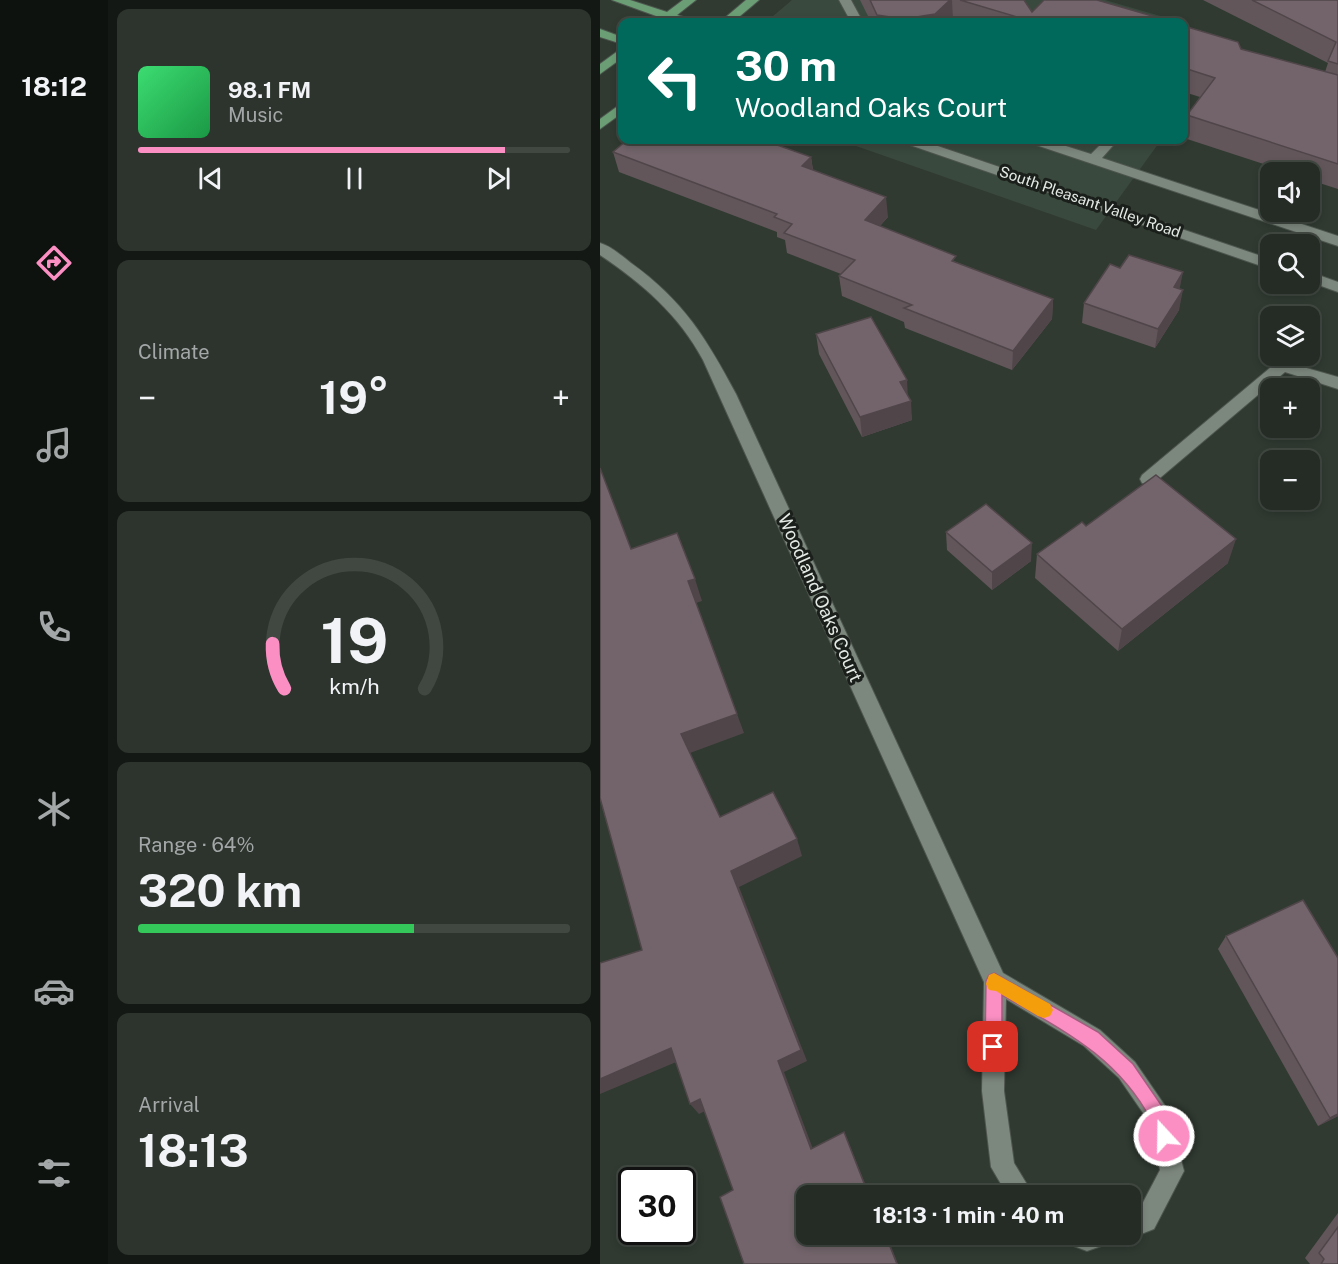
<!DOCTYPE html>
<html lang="en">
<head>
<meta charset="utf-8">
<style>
	:root { --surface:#242c25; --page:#2c342d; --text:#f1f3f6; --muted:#a3a7a7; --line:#414842; --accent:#fb8fc3 }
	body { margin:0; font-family:"Public Sans",sans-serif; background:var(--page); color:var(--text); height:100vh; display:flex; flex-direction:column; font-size:22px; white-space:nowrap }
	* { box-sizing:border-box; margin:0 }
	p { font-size:20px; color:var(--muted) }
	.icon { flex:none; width:33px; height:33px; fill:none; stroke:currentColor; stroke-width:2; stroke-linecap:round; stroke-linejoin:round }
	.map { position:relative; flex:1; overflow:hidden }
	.drawer { display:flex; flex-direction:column; gap:9px; padding:9px; background:#141814; width:492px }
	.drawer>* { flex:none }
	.hud { position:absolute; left:18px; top:18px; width:570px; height:126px; border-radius:12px; box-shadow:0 3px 9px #0003,0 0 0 2px var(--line); background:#00695c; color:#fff; overflow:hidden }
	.tools { position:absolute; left:660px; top:162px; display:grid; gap:12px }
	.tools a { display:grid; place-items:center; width:60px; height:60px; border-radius:12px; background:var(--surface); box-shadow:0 3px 9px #0003,0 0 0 2px var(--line); font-size:30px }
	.speed { position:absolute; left:18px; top:1167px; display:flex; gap:12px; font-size:30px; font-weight:700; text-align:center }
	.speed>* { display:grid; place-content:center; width:78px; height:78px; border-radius:50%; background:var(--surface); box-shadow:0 3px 9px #0003,0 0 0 2px var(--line); line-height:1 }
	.speed .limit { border:3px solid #111; border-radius:9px; background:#fff; color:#111 }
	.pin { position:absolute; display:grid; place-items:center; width:51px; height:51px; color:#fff; margin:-26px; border-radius:12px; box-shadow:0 3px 9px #0006 }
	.me { position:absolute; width:66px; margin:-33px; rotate:339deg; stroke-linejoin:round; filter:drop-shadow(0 0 4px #0008) }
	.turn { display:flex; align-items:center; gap:21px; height:126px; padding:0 18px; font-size:27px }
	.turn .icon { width:78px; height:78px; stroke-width:2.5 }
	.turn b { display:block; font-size:42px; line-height:51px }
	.big { font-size:45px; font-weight:700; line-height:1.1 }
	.drawer .widget { flex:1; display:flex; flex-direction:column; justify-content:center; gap:9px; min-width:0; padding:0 21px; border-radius:12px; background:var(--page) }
	.drawer .dial { align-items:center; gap:0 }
	.dial svg { height:156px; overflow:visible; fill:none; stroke:var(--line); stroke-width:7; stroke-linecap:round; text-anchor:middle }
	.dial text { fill:var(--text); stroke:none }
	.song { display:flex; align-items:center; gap:18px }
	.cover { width:72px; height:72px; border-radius:9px; background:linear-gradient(135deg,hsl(140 70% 55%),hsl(140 70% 35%)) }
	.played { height:6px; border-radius:3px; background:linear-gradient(90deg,var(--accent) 85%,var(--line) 85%) }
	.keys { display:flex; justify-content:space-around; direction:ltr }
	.heat { display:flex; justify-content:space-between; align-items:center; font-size:33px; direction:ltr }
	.charge { height:9px; border-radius:4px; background:linear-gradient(90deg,#34c759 64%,var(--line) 0) }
	.trip { position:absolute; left:196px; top:1185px; width:345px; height:60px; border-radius:12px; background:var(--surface); box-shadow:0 3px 9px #0003,0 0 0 2px var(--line); font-weight:700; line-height:60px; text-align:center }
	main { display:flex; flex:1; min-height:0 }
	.menu { display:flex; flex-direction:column; width:108px; justify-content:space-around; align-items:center; background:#0e120f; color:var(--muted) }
	.menu .icon { width:42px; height:42px }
	.menu .selected { color:var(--accent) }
	.menu b { font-size:27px; color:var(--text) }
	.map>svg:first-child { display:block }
	.built { fill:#3a493d }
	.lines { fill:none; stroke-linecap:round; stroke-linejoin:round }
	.minor-casing { stroke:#4d554e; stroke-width:2 }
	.major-casing { stroke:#4d554e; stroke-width:2 }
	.minor { fill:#7c877d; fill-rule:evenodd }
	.major { fill:#6b9e75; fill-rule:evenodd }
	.wall { fill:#62565b }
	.shaded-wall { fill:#50464a }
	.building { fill:#72646a; stroke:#50464a; stroke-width:1.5 }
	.route { fill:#fb8fc3; stroke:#a35d7f; stroke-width:1.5 }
	.slow { fill:#f59e0b }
	.labels { text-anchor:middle; stroke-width:6; stroke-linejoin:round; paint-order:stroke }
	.far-street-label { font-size:15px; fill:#e4eae5; stroke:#1b1f1b }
	.street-label { font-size:18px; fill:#e4eae5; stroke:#1b1f1b }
</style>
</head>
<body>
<main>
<nav class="menu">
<b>18:12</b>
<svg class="icon selected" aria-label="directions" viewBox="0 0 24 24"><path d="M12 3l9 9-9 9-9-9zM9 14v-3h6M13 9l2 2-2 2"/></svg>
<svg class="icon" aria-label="music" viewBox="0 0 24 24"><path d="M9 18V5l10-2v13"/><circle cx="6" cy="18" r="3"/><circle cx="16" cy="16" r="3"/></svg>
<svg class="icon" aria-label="phone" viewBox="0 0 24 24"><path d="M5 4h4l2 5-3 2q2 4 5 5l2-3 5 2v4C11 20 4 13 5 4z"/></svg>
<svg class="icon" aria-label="climate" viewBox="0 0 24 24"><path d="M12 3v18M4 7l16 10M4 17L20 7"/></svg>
<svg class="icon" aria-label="car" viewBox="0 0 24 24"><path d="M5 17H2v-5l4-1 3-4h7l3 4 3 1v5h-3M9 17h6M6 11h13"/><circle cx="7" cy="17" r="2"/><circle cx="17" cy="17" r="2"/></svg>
<svg class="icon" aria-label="filters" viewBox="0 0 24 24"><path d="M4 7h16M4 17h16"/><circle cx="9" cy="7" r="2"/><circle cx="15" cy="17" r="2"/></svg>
</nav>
<section class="drawer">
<div class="widget">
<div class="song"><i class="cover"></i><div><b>98.1 FM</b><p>Music</p></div></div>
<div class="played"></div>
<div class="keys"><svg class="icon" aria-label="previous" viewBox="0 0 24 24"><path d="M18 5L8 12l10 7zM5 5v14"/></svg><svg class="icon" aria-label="pause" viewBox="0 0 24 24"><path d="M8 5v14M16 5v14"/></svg><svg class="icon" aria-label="next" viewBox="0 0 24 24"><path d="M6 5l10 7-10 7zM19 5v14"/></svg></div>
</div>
<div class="widget"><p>Climate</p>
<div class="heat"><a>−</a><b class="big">19°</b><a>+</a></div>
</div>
<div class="widget dial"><svg viewBox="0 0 100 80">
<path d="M14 69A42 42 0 1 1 86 69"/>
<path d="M14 69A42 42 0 0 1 8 46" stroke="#fb8fc3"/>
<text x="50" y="56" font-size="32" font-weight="700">19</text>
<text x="50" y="72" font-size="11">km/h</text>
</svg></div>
<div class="widget"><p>Range · 64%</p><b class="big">320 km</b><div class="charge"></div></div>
<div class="widget"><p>Arrival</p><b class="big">18:13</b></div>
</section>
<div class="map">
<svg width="738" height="1264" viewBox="0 0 738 1264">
	<rect width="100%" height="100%" fill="#303a31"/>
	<!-- built -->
	<g class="built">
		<path d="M192,0h313l76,22h-408l-1,-5z"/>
		<path d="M239,140h322l-65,90z"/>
	</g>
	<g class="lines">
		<!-- minor casing -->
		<g class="minor-casing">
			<g id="minor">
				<path d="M239,0h12l12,22h-12z"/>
				<path d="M302,140h18l350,119v10l-366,-126z"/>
				<path d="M428,140h19l44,14 14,-14h13l-16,18 236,78v10l-308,-103z"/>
				<path d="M0,243c11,3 22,13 31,20 53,38 75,75 105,131l267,579 97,57 35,32 33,48 16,61 -30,58 -23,9 -8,-4h8v-20l7,-2 22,-42 -10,-47 -31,-45 -35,-32 -78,-47 -2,92 10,72 20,33h-26l-17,-29 -9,-76 2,-109 -281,-622c-24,-45 -61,-77 -103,-105z"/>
				<path d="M710,272l28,10v10l-28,-10z"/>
				<path d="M682,361l56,16v12l-53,-17 -131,111 -6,2 -6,-2 -2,-4 2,-4 135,-113z"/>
				<path d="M463,1234h50l-3,9 -23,8 -21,-8z"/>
			</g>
		</g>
		<!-- major casing -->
		<g class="major-casing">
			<g id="major">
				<path d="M12,0h18l37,12 16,-12h13l-19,15 13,4 2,3 -22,-1 -13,1 2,-5z"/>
				<path d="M146,0h13l-26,22h-13z"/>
				<path d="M0,29l22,8v7l-22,-7z"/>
				<path d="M22,48v10l-22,16v-10z"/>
				<path d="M22,103v10l-22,16v-10z"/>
			</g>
		</g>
		<!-- minor -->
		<use href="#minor" class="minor"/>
		<!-- major -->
		<use href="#major" class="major"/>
	</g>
	<!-- wall -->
	<g class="wall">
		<path d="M260,0h164l8,12 141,10h-212l-8,-2 -3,2h-79z"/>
		<path d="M603,0h135v189l-28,-9v-8h-22l-104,-34 3,-23 13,-18 -16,-5v-66l57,23 84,23 3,-9z"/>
		<path d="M141,141l70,16 2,13 75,47 -8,9 76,36 97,37 -1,20 -40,51 -107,-42 -1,-6 -62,-26 -3,-20 2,-2 -54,-21 -2,-13 -8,-3v-5l-158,-60 -6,-20z"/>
		<path d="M580,289l-1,21 -24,38 -73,-25 2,-20z"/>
		<path d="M216,334l92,62 4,24 -50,17 -43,-83z"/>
		<path d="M486,526l142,37 -110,88 -83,-73 2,-24z"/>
		<path d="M346,532l85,29 -39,29 -45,-40z"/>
		<path d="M626,936l112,22v158l-20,10 -100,-177z"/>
		<path d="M738,1213v51h-28l-5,-6z"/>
	</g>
	<!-- shaded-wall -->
	<g class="shaded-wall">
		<path d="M350,0h2l1,20 -3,2h-46v-3z"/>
		<path d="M211,157l3,21 -12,-12z"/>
		<path d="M286,197l2,20 -21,23 -2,-20z"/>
		<path d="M583,272l-4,20 -5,-5z"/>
		<path d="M583,290l-4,20 -24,38 3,-19z"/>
		<path d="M453,299l-1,20 -40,51 1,-19z"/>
		<path d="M307,380l1,19 -8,-17z"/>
		<path d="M311,401l1,19 -50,17 -2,-20z"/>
		<path d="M636,539l-8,24 -110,88 4,-22z"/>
		<path d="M432,543l-1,18 -39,29v-18z"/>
		<path d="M95,579l7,22 -6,2 -8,-22z"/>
		<path d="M137,714l7,19 -54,20 -9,-19z"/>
		<path d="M197,839l5,17 -63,31 68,174 -23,11 32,85 -5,-8 -33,-88 -47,-190z"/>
		<path d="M71,1048l10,12 -81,34v-15z"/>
		<path d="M100,1099l9,10 -10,5 -9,-10z"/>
		<path d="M738,1114v2l-20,10 12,-8z"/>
		<path d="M244,1132l4,9 22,55h-1z"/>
		<path d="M285,1234h1l12,30h-1z"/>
	</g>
	<!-- building -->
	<g class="building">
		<path d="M270,0h80l-15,14 -31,5 -27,-4z"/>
		<path d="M360,0h64l8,12 12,-12h53l76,22h-139z"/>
		<path d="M652,0h86v64l-10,-3 8,-19z"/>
		<path d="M584,26l54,16 3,7 97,26v89l-151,-49 28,-37 -31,-10z"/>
		<path d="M27,140h109l5,1 2,-1h20l48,17 -9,9 84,31 -21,23 91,36 -4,5 101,38 -40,52 -109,-43 8,-3 -73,-29 16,-16 -71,-27 8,-9 -18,-7 3,-3 -164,-62z"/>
		<path d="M529,255l54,17 -9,15 9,3 -25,39 -74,-26 26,-39 10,4z"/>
		<path d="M271,317l36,63 -7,2 11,19 -51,16 -44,-83z"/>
		<path d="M0,468l31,81 46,-16 18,46 -7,2 49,133 -56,20 39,83 53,-25 24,47 -66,32 70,179 -23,11 33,88 33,-17 25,64h-62v38h78l12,30h-153l-24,-67 13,-7 -33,-91 -10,5 -19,-56 -71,31v-116l42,-13 -42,-152z"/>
		<path d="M556,475l80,64 -114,90 -85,-75 45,-32 4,4z"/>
		<path d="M386,504l46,39 -40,29 -46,-40z"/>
		<path d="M703,900l35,58v156l-8,4 -104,-182z"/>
		<path d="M738,1227v37h-17l3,-5 -5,-6z"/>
	</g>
	<!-- route -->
	<path class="route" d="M394,973l104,59 35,32 33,48 7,24 -3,6 -6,3 -6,-3c-3,-7 -4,-15 -7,-22 -34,-64 -89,-90 -149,-125v52l-3,6 -6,3 -6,-3 -2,-6 1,-66 3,-6z"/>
	<!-- slow -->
	<path class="slow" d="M394,973l56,31 3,6 -3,6 -6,2 -6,-2 -42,-25 -7,-1 -3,-6 3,-9z"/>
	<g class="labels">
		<!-- far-street labels -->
		<g class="far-street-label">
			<text transform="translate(490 202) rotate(19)" y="5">South Pleasant Valley Road</text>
		</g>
		<!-- street labels -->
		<g class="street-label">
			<text transform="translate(220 598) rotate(66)" y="6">Woodland Oaks Court</text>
		</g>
	</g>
</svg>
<div class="tools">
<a><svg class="icon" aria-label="sound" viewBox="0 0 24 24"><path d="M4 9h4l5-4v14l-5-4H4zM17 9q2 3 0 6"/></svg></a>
<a><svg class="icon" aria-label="search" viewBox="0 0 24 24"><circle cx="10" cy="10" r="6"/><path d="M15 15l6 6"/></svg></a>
<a><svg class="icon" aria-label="layers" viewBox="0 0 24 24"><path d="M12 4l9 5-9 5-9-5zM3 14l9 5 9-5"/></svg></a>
<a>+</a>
<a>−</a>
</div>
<div class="speed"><div class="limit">30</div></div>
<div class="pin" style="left:393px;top:1047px;background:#d93025"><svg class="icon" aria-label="arrive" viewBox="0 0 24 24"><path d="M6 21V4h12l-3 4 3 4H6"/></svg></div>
<svg class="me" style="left:564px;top:1136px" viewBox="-20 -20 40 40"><circle r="17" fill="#fb8fc3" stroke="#fff" stroke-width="3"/><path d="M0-11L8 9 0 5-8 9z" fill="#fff"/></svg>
<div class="trip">18:13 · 1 min · 40 m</div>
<div class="hud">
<div class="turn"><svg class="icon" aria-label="left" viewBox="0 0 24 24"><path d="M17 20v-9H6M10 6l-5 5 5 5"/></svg><div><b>30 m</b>Woodland Oaks Court</div></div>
</div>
</div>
</main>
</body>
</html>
